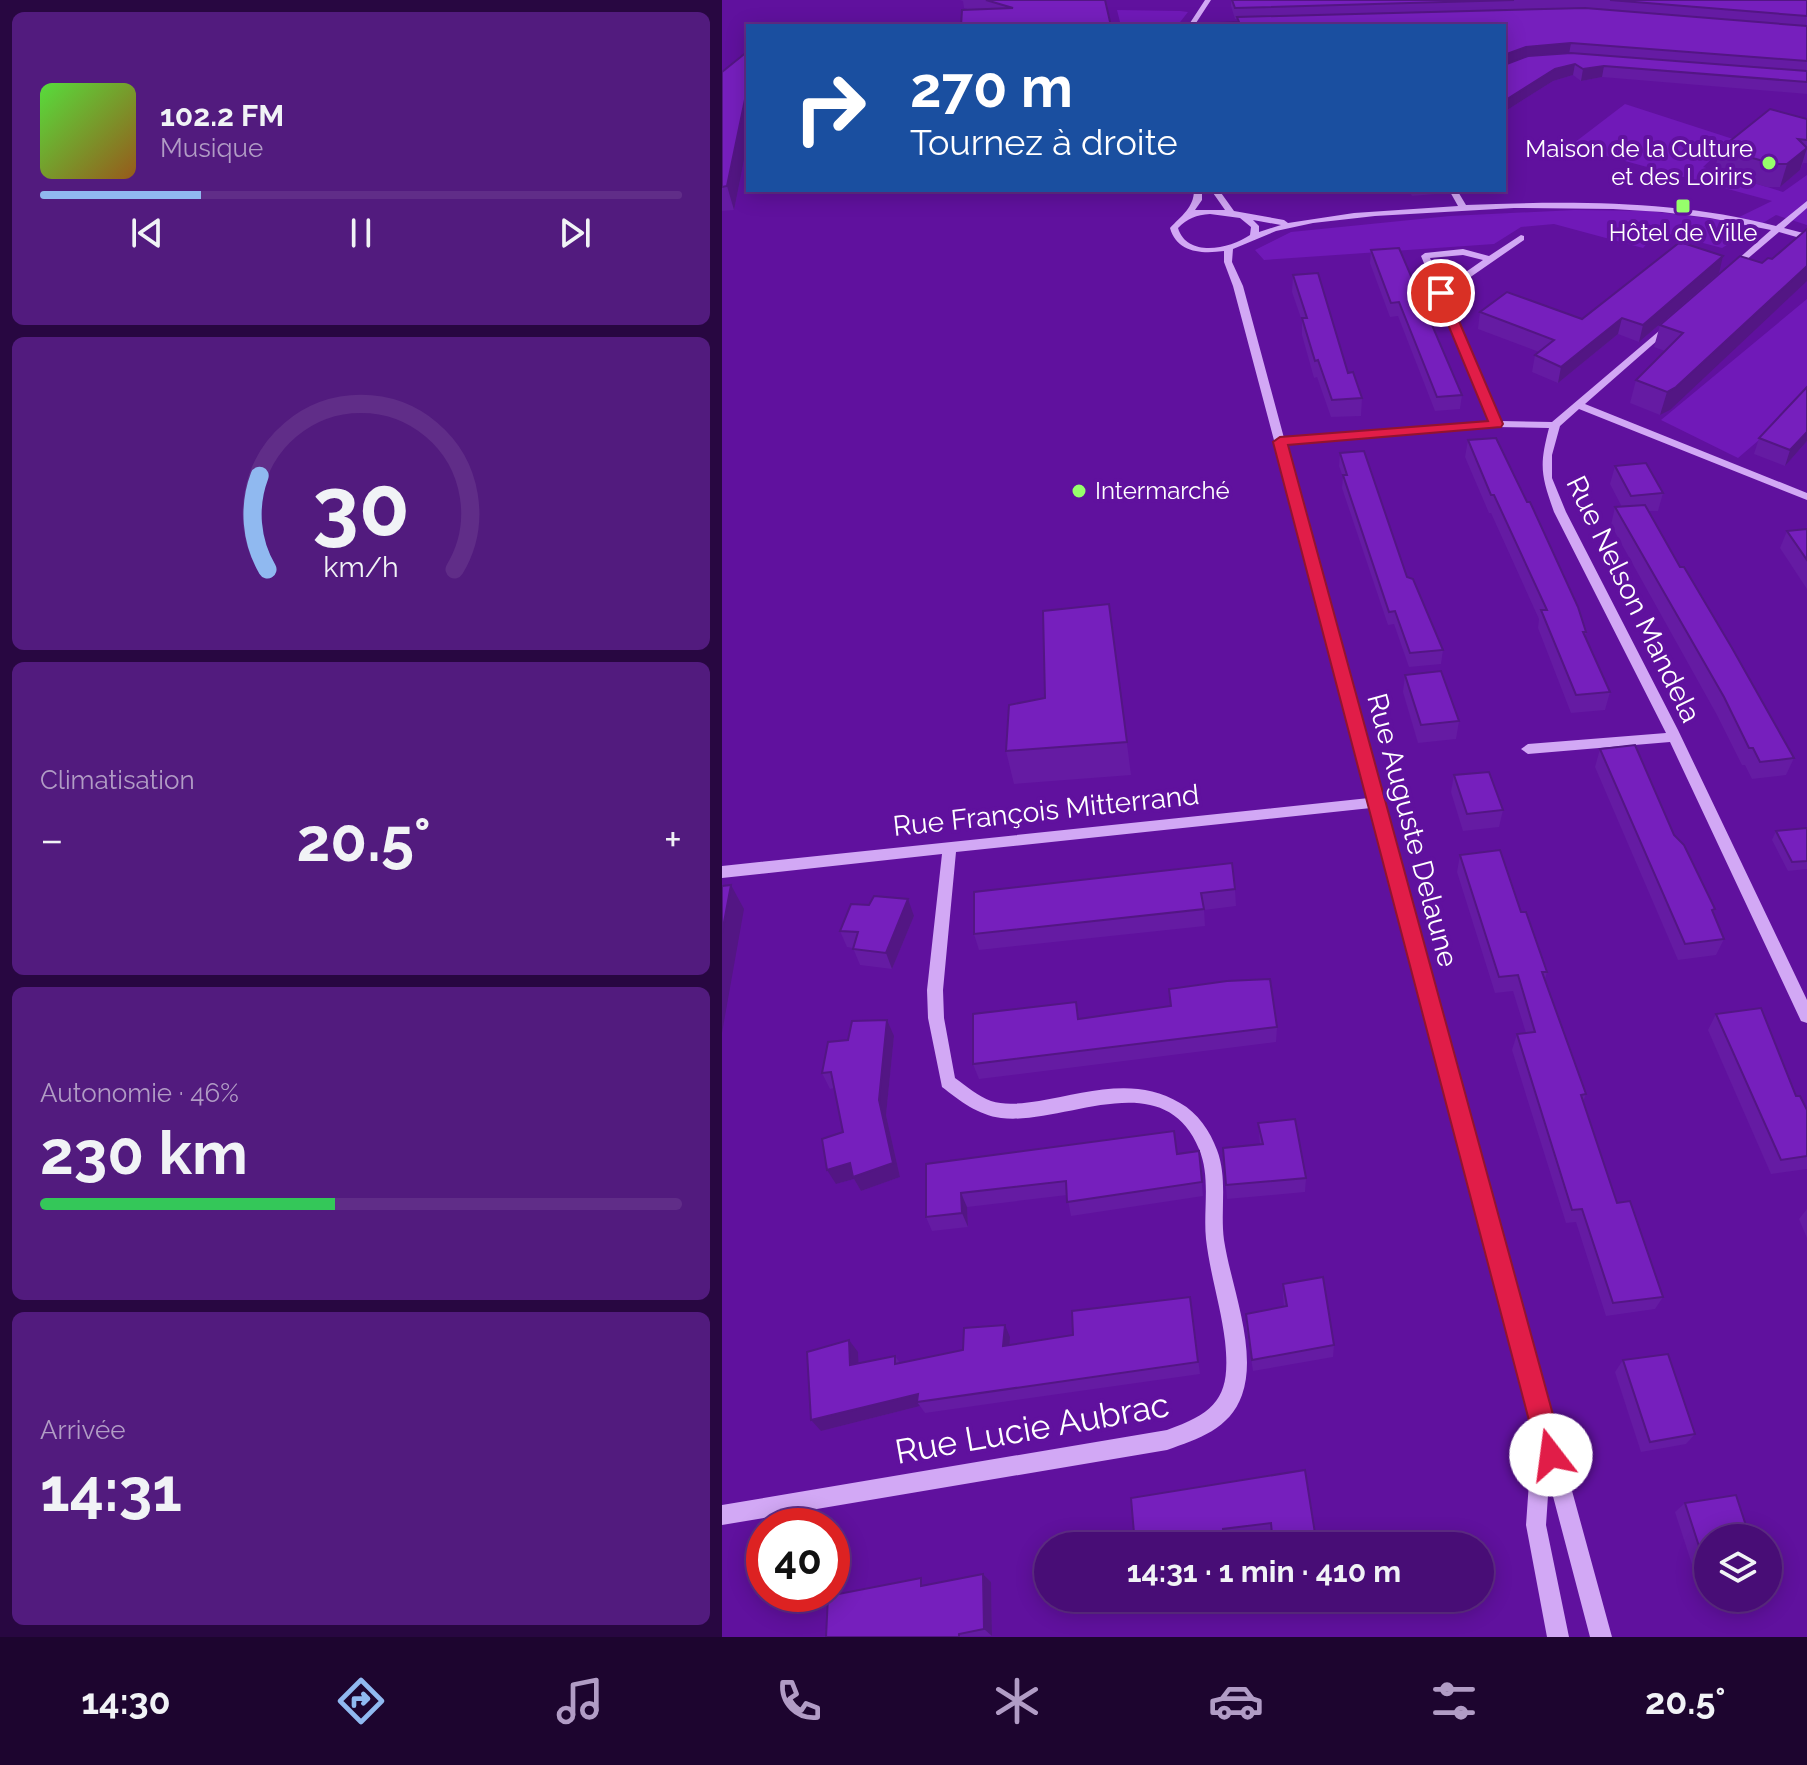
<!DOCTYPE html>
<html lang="fr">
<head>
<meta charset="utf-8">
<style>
	:root { --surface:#480d76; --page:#521b7e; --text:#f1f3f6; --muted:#b19cc5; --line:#602d88; --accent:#90b9f0 }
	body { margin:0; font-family:Raleway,sans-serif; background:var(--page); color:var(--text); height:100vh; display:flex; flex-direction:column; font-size:30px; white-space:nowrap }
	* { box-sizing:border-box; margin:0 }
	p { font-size:26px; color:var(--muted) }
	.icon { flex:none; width:44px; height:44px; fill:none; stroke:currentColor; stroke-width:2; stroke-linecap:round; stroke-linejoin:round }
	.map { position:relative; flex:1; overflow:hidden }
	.sheet { display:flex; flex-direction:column; gap:12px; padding:12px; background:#280741; width:722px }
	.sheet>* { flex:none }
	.guide { position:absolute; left:24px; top:24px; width:760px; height:168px; border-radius:0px; box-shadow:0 4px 20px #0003,0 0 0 2px var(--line); background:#1a4fa0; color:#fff; overflow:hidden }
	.buttons { position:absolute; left:972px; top:1524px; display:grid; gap:16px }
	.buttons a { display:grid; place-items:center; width:88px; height:88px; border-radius:50%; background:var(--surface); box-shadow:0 4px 20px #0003,0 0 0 2px var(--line); font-size:40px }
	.speed { position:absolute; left:24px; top:1508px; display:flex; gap:16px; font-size:40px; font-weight:700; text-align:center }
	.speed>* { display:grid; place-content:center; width:104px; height:104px; border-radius:50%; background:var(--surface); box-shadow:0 4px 20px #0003,0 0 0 2px var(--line); line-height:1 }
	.speed .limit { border:12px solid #d22; background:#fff; color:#111 }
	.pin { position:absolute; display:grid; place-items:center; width:68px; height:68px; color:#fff; margin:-34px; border:4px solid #fff; border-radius:50%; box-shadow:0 2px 8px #0007 }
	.me { position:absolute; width:88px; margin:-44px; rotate:345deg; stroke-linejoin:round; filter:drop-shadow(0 0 6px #0008) }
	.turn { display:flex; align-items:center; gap:28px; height:168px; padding:0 32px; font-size:36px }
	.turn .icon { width:104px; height:104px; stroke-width:2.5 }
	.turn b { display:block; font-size:56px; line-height:68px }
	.big { font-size:60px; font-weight:700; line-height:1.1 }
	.sheet .tile { flex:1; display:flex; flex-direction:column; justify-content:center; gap:12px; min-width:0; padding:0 28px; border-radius:12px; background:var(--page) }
	.sheet .dial { align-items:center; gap:0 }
	.dial svg { height:208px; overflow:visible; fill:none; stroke:var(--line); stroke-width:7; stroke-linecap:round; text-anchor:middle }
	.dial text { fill:var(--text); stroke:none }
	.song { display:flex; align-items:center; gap:24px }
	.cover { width:96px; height:96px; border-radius:12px; background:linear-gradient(135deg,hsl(110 70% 55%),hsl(30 70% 35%)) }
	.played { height:8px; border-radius:4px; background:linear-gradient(90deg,var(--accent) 25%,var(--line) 25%) }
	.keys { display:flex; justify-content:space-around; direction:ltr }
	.heat { display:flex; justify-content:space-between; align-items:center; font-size:44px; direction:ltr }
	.charge { height:12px; border-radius:6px; background:linear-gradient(90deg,#34c759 46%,var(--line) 0) }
	.trip { position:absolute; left:312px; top:1532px; width:460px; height:80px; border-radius:40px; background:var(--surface); box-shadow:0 4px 20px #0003,0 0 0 2px var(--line); font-weight:700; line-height:80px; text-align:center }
	.dock { display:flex; height:128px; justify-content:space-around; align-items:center; background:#1d052f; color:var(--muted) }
	.dock .icon { width:56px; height:56px }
	.dock .on { color:var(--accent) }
	.dock b { font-size:36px; color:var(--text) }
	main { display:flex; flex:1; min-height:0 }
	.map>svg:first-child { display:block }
	.green { fill:#7019b8 }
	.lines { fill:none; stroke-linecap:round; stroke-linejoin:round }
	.minor { fill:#d2a8f5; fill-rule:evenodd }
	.wall { fill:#651ba3 }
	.shaded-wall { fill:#531684 }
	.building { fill:#761fbd; stroke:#531684; stroke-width:2 }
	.route { fill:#e11d48; stroke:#92132f; stroke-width:2 }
	.poi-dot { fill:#96ff6b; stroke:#60119e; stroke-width:3 }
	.labels { text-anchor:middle; stroke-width:8; stroke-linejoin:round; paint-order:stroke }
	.far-poi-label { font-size:24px; fill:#fff; stroke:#60119e; text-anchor:end }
	.street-label { font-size:28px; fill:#fff; stroke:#60119e }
	.near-street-label { font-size:34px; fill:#fff; stroke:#60119e }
</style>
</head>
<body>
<main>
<section class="sheet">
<div class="tile">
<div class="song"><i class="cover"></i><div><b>102.2 FM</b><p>Musique</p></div></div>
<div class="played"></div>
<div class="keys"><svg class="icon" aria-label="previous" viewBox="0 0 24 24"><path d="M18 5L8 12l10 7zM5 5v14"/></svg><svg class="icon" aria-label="pause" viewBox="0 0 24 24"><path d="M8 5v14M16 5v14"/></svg><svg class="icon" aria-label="next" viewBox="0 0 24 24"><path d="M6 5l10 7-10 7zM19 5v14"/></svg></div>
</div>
<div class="tile dial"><svg viewBox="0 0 100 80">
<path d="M14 69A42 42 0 1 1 86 69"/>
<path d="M14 69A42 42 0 0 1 11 33" stroke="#90b9f0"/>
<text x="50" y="56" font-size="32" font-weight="700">30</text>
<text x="50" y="72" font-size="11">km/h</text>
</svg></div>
<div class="tile"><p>Climatisation</p>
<div class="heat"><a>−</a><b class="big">20.5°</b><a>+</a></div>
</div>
<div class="tile"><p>Autonomie · 46%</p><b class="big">230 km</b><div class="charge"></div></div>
<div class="tile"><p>Arrivée</p><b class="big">14:31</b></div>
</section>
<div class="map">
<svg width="1085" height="1637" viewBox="0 0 1085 1637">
	<rect width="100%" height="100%" fill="#60119e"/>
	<!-- green -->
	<g class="green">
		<path d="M395,10l63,1 8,1 -11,14h-56z"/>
		<path d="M903,104l108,35 -30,28 80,25 24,-17v50l-31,-10 -54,33 -64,-17 -15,17 -89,-24 -33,3 -27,17 -230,16 -9,-10 36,-18 159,-16 125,-6 74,1 82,10 41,-20 -202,-55z"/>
		<path d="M1085,299v100l-69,59 -77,-38z"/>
	</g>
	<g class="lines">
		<!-- minor -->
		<g class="minor">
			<path d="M483,0h6l-15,23h39l3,3h-50z"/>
			<path d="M472,190h8v10l-7,10h30l-14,-20h8l15,21 50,9 4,3 66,-10 104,-7 -9,-16h8l9,15c103,-4 209,-5 310,21l31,-25v7l-23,20 23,6v6l-28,-8 -47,40 -3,-1v-4l42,-37 -61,-12 -48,-6 -49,-3 -99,-1 -139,8 -62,7 -37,8 -43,18 -1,13 11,24 41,152 206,-17 -69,-165 4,-3 38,-4 26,7 32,-21 3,1v4l-78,54 54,127 52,1 120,-102 3,1v4l-90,79 222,89v7l-228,-91 -19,17 -8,29v23l14,34 112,218 129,270v23l-6,-2 -131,-279 -142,12 -7,-5 7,-5 138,-11 -112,-221c-13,-37 -15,-46 -5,-84l-53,-1 -210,18 326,1192h-22l-41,-156 -3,44 23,112h-22l-21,-112 6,-86 4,-7 -165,-624 -415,44 -13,138 1,28 11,60c11,8 23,18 36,23 15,5 33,2 48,0 48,-8 96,-25 141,2 18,10 30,28 37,47 11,29 3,60 7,90 7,46 34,110 18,155 -12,34 -44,44 -75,55l-445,75v-20l445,-75c51,-18 64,-34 58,-89 -4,-34 -15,-67 -19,-102 -3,-29 5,-62 -7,-90 -36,-87 -135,-23 -198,-31 -23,-3 -41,-17 -59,-31l-14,-69 -1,-28 15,-136 -220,24v-12l647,-68 -136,-512 -9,-24v-11c-22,3 -47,2 -54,-23 11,-12 24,-20 24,-38zM488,214l30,4 11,9 -1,8c-20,14 -63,23 -72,-7 10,-10 18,-13 32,-14zM531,220l28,5 -22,7v-6zM741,255l20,5 -40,28 -13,-30z"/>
		</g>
	</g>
	<!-- wall -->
	<g class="wall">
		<path d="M238,0h145l6,26 -141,-16 -6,-2 -1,-7z"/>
		<path d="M509,0h576v94l-205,-17 -21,4 -8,-6 -20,6 -49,31v-86h-285v-3l18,-1v-3h-2l-4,-13z"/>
		<path d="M26,51v89l-14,70 -12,1v-139z"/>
		<path d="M1085,119v44h-4l-3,7 -20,17h-13l-53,-15 6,-23z"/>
		<path d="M687,190h39l-1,3 -35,3z"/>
		<path d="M738,190h44l-42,3z"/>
		<path d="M649,250l91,145 -2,14 -25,2 -37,-95 -8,1 -20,-54z"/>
		<path d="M1040,263l-92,147 -10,5 -30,-12 6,-23 29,-29 -11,-4 6,-22z"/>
		<path d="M997,273l-80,69 -21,-8 -60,49 -26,-11 3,-17 4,-3 -61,-23 2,-17 102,7z"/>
		<path d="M571,275l69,123 -1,18 -30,1 -14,-40 -3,1 -12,-43v-14l-10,-29z"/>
		<path d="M1037,438l48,3 -22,25 -31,-12z"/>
		<path d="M746,440l118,192 -1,4 25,56 -5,18 -34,3 -33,-85 1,-9 -48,-106h-2l-24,-56z"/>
		<path d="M618,453l67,124 36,73 -2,14 -32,3 -15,-43 -6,1 -46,-137 1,-11 -4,-11z"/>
		<path d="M893,466l48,27 -5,18h-10l32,56 114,191 -8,17 -34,4 -7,-14h-3l-25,-50 -106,-190 4,-18h7l-12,-23z"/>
		<path d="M1085,529v60l-27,-41 7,-17z"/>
		<path d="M387,604l22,171 -117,9 -8,-33z"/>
		<path d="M683,675l54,46 -3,18 -38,4 -15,-51z"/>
		<path d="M878,749l74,86 41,74 -2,4 11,26 -8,16 -38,5 -83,-193z"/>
		<path d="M732,775l49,35 -4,17 -36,4 -12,-39z"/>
		<path d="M1085,828v41l-19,2 -16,-31 4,-9z"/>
		<path d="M738,855l61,57 26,60 -2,7 41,115 -3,8 34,101 46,94 -8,12 -49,7 -30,-94 -10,1 -54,-173 5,-16 9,-1 -13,-42 -18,2 -38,-121z"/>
		<path d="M513,889l1,17 -32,4 1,16 -226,24 -5,-16v-42z"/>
		<path d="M192,916l-22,53 -32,-4 -7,-17 -6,-1 -7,-16z"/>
		<path d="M994,1014l91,96v59l-36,5 -63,-144z"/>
		<path d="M357,1019l198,8 -1,15 -297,37 -6,-15z"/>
		<path d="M172,1036l-8,79 14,62 -39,14 -7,-12 -18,5 7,-52 -9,-44 -4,1 -8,-16z"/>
		<path d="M536,1123l48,55 -1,14 -78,7 -3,-36 36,-19z"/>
		<path d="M477,1151l4,45 -132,20 -4,-21 -100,12 1,20 -36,4 -6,-14v-53l251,-10z"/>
		<path d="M1085,1209v29l-8,-19z"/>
		<path d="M561,1284l51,61 -1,12 -80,14 -7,-45v-12l38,-7 -1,-11z"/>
		<path d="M468,1297l10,77 -275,39 -5,-7 -99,25 37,-79v11l37,-7 5,7 63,-13 47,-13v8l63,-10z"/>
		<path d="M901,1360l72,74 -9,10 -45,8 -26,-80z"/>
		<path d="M583,1470l12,76h-45l-2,-15 -46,6 -47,9h-41l-5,-48z"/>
		<path d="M963,1503l23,35v52l-7,2 -26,-80z"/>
		<path d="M261,1574l8,8 1,54 -166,1 102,-53z"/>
	</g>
	<!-- shaded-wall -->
	<g class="shaded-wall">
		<path d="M849,43l-2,11 -65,12v-11l22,-8z"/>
		<path d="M853,64l-2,11 -20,6 -49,31v-11l51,-32z"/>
		<path d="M882,66l-2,11 -21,4 2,-12z"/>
		<path d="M26,85v55l-14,70 -7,-24z"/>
		<path d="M1085,148l-7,22 -20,17 7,-23z"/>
		<path d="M1001,256l-4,17 -80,69 4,-17z"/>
		<path d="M1085,266v15l-137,129 -10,5 7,-23z"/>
		<path d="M900,318l-4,16 -60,49 3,-16z"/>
		<path d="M1085,432v9l-22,25 5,-16z"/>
		<path d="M9,885l13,24 -22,124v-100z"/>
		<path d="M186,899l6,17 -22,53 -6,-16z"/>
		<path d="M165,1020l7,16 -8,79 14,62 -39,14 -7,-12 -18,5 -9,-14 23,-7 29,-63z"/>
		<path d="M239,1193l6,14 1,20 -6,-14z"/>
		<path d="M283,1325l5,12 -1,21 -6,-12z"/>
		<path d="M127,1340l9,12 1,24 -9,-11z"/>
		<path d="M196,1394l-1,8 3,4 -99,25 -10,-11z"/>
		<path d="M261,1574l8,8 1,54 -8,-7z"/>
	</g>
	<!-- building -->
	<g class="building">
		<path d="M264,0h119l6,26h-150l1,-16 51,-2z"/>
		<path d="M510,0h282l-279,8z"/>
		<path d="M888,0h197v16z"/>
		<path d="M863,8l222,18v35l-236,-18 -45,4 -22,8v-29h-284l-1,-3 20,-1 -2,-5z"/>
		<path d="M26,51v34l-21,101 -5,1v-115z"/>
		<path d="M849,53l236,18v11l-203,-16 -21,3 -8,-5 -20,5 -51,32v-36l24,-9z"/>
		<path d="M1048,109l37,10v21l-9,-1 9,9 -20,16h-13l-54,-15z"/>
		<path d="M1085,229v37l-131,121 -9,5 -31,-12 47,-47 -23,-8 80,-69 22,7 6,-5 4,1z"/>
		<path d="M958,242l43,14 -80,69 -21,-7 -61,49 -26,-12 19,-15 -74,-28 27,-20 75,27z"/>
		<path d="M677,248l63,147 -25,2 -38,-95 -8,1 -20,-53z"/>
		<path d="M596,273l30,100 5,-1 9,26 -30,2 -14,-40 -3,1 -13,-43h5l-14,-43z"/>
		<path d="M1085,387v45l-17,18 -31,-12z"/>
		<path d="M774,438l31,64h3l48,105 8,25h-3l27,60 -34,3 -35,-85h6l-53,-115h-3l-23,-55z"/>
		<path d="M642,451l43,126 6,2 30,71 -33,3 -15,-42 -6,1 -46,-137h4l-7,-22z"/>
		<path d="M924,463l17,30 -32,3 -16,-30z"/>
		<path d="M923,505l35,62h4l48,81 62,110 -34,4 -7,-14h-4l-25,-51 -109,-190z"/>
		<path d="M1085,529v31l-20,-29z"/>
		<path d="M387,604l18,138 -121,9 3,-46 36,-7 -2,-87z"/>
		<path d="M719,671l18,50 -38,4 -16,-50z"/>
		<path d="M913,745l39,90 10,10 31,64 -3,1 12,29 -39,5 -85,-195z"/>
		<path d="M767,772l14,38 -36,4 -13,-39z"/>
		<path d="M1085,828v33l-15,1 -16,-31z"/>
		<path d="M778,850l21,62h5l21,60h-5l44,122 -5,1 36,108 13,-2 33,96 -50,6 -31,-94 -10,1 -55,-176 18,-2 -17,-57 -19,2 -39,-122z"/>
		<path d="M510,863l3,26 -34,4 3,16 -230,25v-42z"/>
		<path d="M9,885l-9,48v-47z"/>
		<path d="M152,896l34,3 -22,54 -33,-4 5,-17 -18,-1 11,-27 18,1z"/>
		<path d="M548,979l7,48 -304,37v-50l103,-12 2,17 93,-13 -2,-17 58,-8z"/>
		<path d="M1039,1008l35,88h4l7,14v46l-26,4 -65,-146z"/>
		<path d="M165,1020l-8,80 14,63 -40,14 -3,-14 -23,7 -5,-31 21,-7 -12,-60 -9,1 6,-31 20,-2 4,-19z"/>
		<path d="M573,1119l11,59 -80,7 -3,-37 40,-4 -5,-21z"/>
		<path d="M452,1131l3,23 22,-3 3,31 -135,20 -1,-21 -105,12 1,20 -36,4v-53z"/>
		<path d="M601,1277l11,68 -82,15 -6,-46 41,-8 -4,-22z"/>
		<path d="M468,1297l8,65 -281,40 1,-8 -107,26 -4,-68 42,-12 1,25 45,-9v8l68,-14 1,-22 41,-3 -2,21 70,-11 -1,-24z"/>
		<path d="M946,1354l27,80 -45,8 -27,-82z"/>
		<path d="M583,1470l12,76h-44l-2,-23 -48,6 1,17h-42v-10l-47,9 -4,-47z"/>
		<path d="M1014,1495l14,43h-42v36l-23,-71z"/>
		<path d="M261,1574l1,55 -25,5v3h-133l2,-41 93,-18v8z"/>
	</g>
	<!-- route -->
	<path class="route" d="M715,291l10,2 56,131 -2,3 -213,18 276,1010 -4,9 -9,4 -9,-4 -4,-9 -265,-1013 7,-5 208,-16 -53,-128z"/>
	<!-- markers -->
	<g class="poi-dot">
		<circle cx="1047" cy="163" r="8"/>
		<rect x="953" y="198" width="16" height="16" rx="4"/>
		<circle cx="357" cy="491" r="8"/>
	</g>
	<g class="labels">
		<!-- far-poi labels -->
		<g class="far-poi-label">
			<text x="1031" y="157">Maison de la Culture<tspan x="1031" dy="28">et des Loirirs</tspan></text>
			<text x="961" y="241" text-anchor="middle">Hôtel de Ville</text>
			<text x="373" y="499" text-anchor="start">Intermarché</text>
		</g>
		<!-- street labels -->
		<g class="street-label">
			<text transform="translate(912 599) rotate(64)" y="10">Rue Nelson Mandela</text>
			<text transform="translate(324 810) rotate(-6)" y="10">Rue François Mitterrand</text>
			<text transform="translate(691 830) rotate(75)" y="10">Rue Auguste Delaune</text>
		</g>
		<!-- near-street labels -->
		<g class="near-street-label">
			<text transform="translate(310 1428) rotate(-10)" y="12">Rue Lucie Aubrac</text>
		</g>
	</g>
</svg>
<div class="buttons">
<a><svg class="icon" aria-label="layers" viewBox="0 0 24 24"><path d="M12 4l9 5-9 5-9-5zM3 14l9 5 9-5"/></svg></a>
</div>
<div class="speed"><div class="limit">40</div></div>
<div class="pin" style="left:719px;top:293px;background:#d93025"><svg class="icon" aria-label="arrive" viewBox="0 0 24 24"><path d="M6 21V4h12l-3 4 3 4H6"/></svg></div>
<svg class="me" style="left:829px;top:1455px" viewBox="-20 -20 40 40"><circle r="19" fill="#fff"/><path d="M0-13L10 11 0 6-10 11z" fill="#e11d48"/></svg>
<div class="trip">14:31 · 1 min · 410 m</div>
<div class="guide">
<div class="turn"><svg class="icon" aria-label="right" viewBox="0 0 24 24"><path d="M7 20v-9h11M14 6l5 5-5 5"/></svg><div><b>270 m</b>Tournez à droite</div></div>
</div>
</div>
</main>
<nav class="dock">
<b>14:30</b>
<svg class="icon on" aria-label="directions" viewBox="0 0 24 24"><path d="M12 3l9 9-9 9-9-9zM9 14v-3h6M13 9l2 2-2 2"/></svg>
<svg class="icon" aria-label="music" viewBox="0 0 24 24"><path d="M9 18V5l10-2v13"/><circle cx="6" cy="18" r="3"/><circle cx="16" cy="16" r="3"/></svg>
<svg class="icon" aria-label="phone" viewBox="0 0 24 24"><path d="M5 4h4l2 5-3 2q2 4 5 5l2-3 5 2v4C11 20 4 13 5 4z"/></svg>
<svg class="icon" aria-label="climate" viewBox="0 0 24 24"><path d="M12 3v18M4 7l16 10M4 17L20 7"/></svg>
<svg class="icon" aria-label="car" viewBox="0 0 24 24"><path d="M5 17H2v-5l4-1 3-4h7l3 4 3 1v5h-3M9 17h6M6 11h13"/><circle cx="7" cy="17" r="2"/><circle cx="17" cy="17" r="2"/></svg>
<svg class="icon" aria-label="filters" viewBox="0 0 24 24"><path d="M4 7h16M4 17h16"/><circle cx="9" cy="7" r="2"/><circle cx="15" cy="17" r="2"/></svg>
<b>20.5°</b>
</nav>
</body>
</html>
